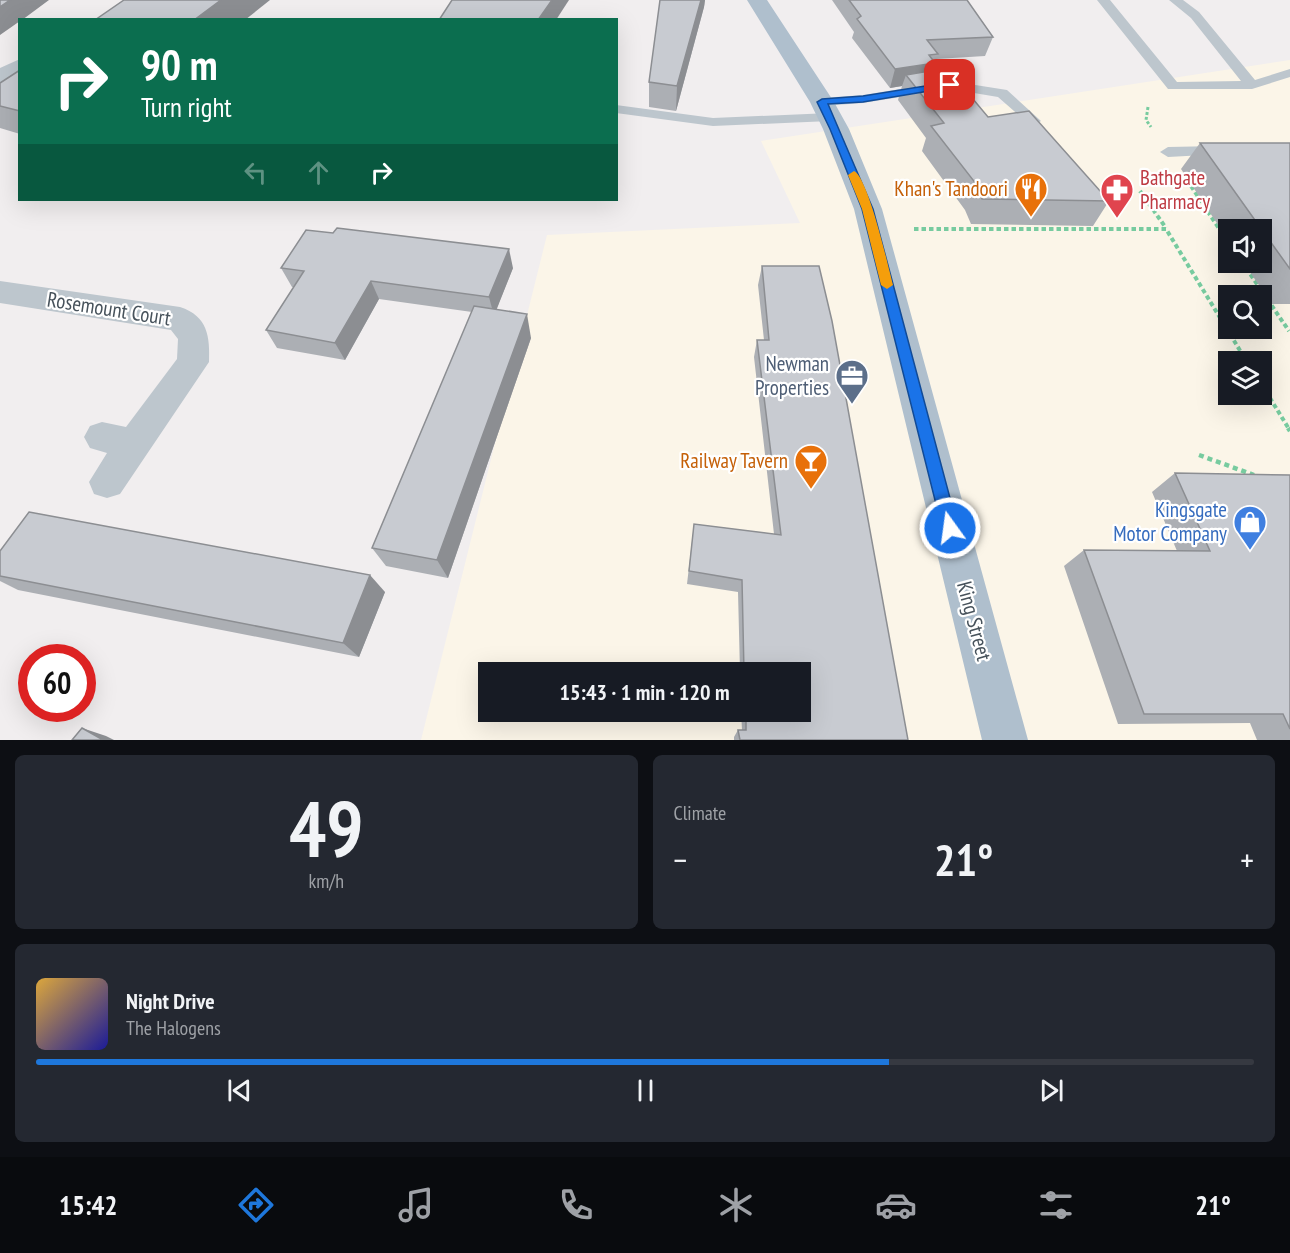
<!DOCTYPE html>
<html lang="en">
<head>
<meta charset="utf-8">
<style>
	:root { --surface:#171b24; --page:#242831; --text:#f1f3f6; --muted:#9ea1a6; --line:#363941; --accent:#1e77db }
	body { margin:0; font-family:"PT Sans Narrow",sans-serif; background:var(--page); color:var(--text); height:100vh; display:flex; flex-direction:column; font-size:22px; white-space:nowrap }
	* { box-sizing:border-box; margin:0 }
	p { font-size:20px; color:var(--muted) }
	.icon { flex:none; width:33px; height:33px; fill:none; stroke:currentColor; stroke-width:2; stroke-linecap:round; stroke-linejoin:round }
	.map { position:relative; height:740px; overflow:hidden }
	.side { display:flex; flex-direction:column; gap:15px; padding:15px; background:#0d0f14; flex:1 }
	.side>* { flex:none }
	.guide { position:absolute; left:18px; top:18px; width:600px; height:183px; border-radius:0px; box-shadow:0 6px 24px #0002; background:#0b6e4f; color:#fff; overflow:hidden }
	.controls { position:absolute; left:1218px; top:219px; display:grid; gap:12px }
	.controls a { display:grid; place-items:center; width:54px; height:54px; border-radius:0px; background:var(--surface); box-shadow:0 6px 24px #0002; font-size:30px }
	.speed { position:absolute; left:18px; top:644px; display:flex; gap:12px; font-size:30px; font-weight:700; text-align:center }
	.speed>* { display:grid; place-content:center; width:78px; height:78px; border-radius:50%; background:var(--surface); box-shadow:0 6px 24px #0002; line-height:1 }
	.speed .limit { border:9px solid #d22; background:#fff; color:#111 }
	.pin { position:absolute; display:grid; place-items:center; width:51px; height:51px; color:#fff; margin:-26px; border-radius:12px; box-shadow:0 3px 9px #0006 }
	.me { position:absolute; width:66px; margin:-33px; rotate:346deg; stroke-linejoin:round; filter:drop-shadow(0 0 4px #0008) }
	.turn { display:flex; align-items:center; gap:21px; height:126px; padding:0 24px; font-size:27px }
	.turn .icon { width:78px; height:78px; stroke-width:2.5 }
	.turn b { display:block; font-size:42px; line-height:51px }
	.lanes { display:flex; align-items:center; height:57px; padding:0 24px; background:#0003; justify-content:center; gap:30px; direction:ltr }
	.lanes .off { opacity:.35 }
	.big { font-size:45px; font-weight:600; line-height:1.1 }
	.side .card { flex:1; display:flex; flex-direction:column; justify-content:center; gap:9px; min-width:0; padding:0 21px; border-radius:9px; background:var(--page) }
	.side .dial { align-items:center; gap:0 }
	.dial b { font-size:78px; line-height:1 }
	.song { display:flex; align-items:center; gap:18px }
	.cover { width:72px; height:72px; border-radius:9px; background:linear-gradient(135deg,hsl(40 70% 55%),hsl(240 70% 35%)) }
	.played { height:6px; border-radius:3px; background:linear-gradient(90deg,var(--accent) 70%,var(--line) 70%) }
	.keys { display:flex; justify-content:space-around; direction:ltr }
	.heat { display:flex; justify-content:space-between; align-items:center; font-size:33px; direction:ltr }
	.side .tiles { flex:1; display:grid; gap:15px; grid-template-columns:1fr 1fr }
	.card:last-child { grid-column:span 2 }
	.trip { position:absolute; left:478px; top:662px; width:333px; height:60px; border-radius:0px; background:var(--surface); box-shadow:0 6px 24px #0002; font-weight:600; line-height:60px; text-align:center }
	.menu { display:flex; height:96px; justify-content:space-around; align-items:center; background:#090b0e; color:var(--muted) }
	.menu .icon { width:42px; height:42px }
	.menu .active { color:var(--accent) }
	.menu b { font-size:27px; color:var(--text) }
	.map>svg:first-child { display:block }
	.commercial { fill:#fbf5e8; fill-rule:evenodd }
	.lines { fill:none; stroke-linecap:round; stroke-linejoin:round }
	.path-far2 { stroke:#77cb9f; stroke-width:3; stroke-dasharray:3 2; stroke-linecap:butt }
	.path-far1 { stroke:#77cb9f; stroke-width:4; stroke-dasharray:4.5 3; stroke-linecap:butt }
	.path { stroke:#77cb9f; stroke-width:4.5; stroke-dasharray:5 4; stroke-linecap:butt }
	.service { fill:#bdc6cd; fill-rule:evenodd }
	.minor { fill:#bdc6cd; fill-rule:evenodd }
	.primary { fill:#afbfcd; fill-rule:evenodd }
	.wall { fill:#acafb4 }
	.shaded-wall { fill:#8c8e92 }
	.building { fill:#c8cbd1; stroke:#8c8e92; stroke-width:1.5 }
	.route { fill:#1a73e8; stroke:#114b97; stroke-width:1.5 }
	.slow { fill:#f59e0b }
	.labels { text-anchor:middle; stroke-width:4.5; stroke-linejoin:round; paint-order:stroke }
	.health-label { font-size:21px; fill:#be3a42; stroke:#fff; text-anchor:start }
	.food-label { font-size:21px; fill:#c56008; stroke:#fff; text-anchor:end }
	.street-label { font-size:21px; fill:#47525b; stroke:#fff }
	.service-label { font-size:21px; fill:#4e5e75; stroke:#fff; text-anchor:end }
	.shop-label { font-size:21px; fill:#366cbe; stroke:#fff; text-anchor:end }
</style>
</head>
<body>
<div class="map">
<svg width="1290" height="740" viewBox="0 0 1290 740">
	<rect width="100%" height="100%" fill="#f1eeef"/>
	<!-- commercial -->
	<path class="commercial" d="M1290,60v680h-869l126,-505 253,-12 -39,-82zM1228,230h34v32h-34zM1228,296h34v32h-34zM1228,362h34v32h-34zM489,672h312v39h-312z"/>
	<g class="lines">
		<!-- path-far2 -->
		<g class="path-far2">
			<path d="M1148,107l-2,13 5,7"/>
			<path d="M1187,180l5,8"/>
		</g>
		<!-- path-far1 -->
		<g class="path-far1">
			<path d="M1191,186l37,56"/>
			<path d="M1140,191l26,37"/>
			<path d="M914,229h252l81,133"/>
			<path d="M1242,262l47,69"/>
			<path d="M1262,385l27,44"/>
		</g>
		<!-- path -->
		<g class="path">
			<path d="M1288,428l2,3"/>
			<path d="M1199,455l55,20"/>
		</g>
		<!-- service -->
		<g class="service">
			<path d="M1097,0h13l67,82 64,-1 -50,-63 -22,-18h14l16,12 56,68 35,-11v8l-38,12h-84z"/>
			<path d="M950,81l57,9 34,31 -7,4 -5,-1 -31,-27 -48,-8 -87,14 -41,3 -7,-4 7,-4 41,-3z"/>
			<path d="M616,105l97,13 117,-5 7,4 -7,4 -117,5 -97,-13z"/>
			<path d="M1218,146l8,5 -3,3 -55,3 -8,-5 8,-5z"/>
		</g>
		<!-- minor -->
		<g class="minor">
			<path d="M20,59v17l-20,9v-17z"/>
			<path d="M0,281l180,26c28,9 30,30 29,55l-89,132 -13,4 -13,-4 -5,-12 18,-29 -17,-5 -6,-11 6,-11 12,-4 24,5 51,-68 1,-20 -7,-9 -171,-27z"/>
		</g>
		<!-- primary -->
		<path class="primary" d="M747,0h20l67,102 15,27 33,80 146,531h-46l-128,-531 -31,-80 -13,-27z"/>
	</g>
	<!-- wall -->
	<g class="wall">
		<path d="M660,0h45l-1,7 -28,104 -27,-4v-25z"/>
		<path d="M832,0h135l26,37 -8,19 -49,3 -3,11 55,47 121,84 -16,25 -122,-2 -6,-14 -43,-59 4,-13 -28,-38 4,-14 -12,2 -38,-50 2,-6z"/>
		<path d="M20,70v64l-20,-6v-45z"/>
		<path d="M1200,143h90v161h-18l-29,-42h19v-32h-34v10l-47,-71z"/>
		<path d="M762,266l146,474h-174v-3l4,-7h4l-1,-19h60v-39h-61l-2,-80 -51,-8 7,-60 80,10 -20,-177 3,-17h7l-6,-55z"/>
		<path d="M281,268h232l-17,42 35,28 -83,240 -62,-12 -14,-18 100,-236 -93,-13 -34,61 -68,-12 -11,-18 28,-43h-2z"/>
		<path d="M1175,473l115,2v265h-33l-7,-17 -132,1 -54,-158 20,-16 93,1 -25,-59z"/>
		<path d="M0,551l385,41 -26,65 -341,-67 -18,-9z"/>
	</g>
	<!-- shaded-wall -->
	<g class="shaded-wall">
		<path d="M10,0h39l-27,20h-2v1l-20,14v-28z"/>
		<path d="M221,0h49l-25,20h-51z"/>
		<path d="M552,0h17l-13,20h-18z"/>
		<path d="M701,0h4l-1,7 -28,104 1,-25z"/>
		<path d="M935,63l-6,19 -23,-7 -4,11 -12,2 5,-19z"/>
		<path d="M509,249l4,19 -19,48 -5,-19z"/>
		<path d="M371,281l8,18 -34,61 -10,-17z"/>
		<path d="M527,314l4,24 -83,240 -11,-18z"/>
		<path d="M370,575l15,17 -26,65 -16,-14z"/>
		<path d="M82,728l24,8 8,4h-11z"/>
	</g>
	<!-- building -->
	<g class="building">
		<path d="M0,0h10l-10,7z"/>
		<path d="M124,0h97l-27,20h-99z"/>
		<path d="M452,0h100l-14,20h-99z"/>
		<path d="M660,0h41l-24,86 -28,-4z"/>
		<path d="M849,0h118l26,37 -66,3 11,14 -9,1 6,8 -40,6 -38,-50 4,-3z"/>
		<path d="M947,68l41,49 41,-6 80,90 -127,-2 -5,-14 -46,-59 13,-3 -38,-48z"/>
		<path d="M20,70v41l-20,-5v-23z"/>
		<path d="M1200,143h90v126l-28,-39z"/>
		<path d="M337,228l172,21 -20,48 -118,-16 -36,62 -69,-13 38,-59 -23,-3 25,-38 27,3z"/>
		<path d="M762,266h57l13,55 76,419h-168l-2,-10h8v-19h55v-39h-57l-2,-92 -53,-9 5,-47 87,11 -24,-195h12z"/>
		<path d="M474,306l53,8 -90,246 -65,-12z"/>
		<path d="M1175,473l115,2v254l-7,-15h-139l-60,-164 126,1z"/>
		<path d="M29,512l341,63 -27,68 -343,-67v-25z"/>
		<path d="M82,728l21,12h-31z"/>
	</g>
	<!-- route -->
	<path class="route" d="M950,82l5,3 -2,2 -90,15 -35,2 45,105 85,319 -2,6 -6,2 -5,-2 -3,-6 -80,-319 -32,-80 -13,-27 5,-3 41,-3z"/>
	<!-- slow -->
	<path class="slow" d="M854,171c14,6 34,95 39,114l-6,4 -6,-4 -19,-76 -14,-34z"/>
	<!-- icons -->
	<defs>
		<g id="restaurant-pin" transform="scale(1.725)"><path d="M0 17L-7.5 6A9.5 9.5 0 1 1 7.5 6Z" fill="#e8710a" stroke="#fff"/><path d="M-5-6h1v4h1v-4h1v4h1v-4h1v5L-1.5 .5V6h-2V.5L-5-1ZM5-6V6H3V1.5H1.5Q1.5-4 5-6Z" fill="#fff"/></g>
		<g id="pharmacy-pin" transform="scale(1.725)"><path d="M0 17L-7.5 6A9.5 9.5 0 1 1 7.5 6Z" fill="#e0444e" stroke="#fff"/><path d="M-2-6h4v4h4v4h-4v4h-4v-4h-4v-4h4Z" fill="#fff"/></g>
		<g id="office-pin" transform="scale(1.725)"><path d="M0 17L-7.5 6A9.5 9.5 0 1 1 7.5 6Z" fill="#5c6f8a" stroke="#fff"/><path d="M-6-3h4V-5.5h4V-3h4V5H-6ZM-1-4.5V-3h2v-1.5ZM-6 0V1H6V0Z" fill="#fff"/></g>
		<g id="bar-pin" transform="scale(1.725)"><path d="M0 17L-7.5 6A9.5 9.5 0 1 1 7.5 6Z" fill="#e8710a" stroke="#fff"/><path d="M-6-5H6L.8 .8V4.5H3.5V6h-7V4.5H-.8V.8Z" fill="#fff"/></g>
		<g id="shop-pin" transform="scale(1.725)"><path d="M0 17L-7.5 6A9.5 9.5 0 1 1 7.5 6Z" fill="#3f7fe0" stroke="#fff"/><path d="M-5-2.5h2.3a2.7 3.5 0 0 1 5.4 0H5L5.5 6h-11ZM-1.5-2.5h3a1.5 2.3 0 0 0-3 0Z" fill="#fff"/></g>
	</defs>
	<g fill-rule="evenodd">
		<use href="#restaurant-pin" x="1031" y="189"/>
		<use href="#pharmacy-pin" x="1117" y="190"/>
		<use href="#office-pin" x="852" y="376"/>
		<use href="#bar-pin" x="811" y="461"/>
		<use href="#shop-pin" x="1250" y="522"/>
	</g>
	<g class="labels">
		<!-- health labels -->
		<g class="health-label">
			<text x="1140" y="185">Bathgate<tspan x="1140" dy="24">Pharmacy</tspan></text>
		</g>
		<!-- food labels -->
		<g class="food-label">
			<text x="1008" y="196">Khan's Tandoori</text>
			<text x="788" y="468">Railway Tavern</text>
		</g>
		<!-- street labels -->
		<g class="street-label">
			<text transform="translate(109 309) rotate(9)" y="7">Rosemount Court</text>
			<text transform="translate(974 621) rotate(75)" y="7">King Street</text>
		</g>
		<!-- service labels -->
		<g class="service-label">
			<text x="829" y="371">Newman<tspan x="829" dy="24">Properties</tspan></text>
		</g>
		<!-- shop labels -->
		<g class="shop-label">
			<text x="1227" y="517">Kingsgate<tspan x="1227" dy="24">Motor Company</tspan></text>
		</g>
	</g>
</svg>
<div class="controls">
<a><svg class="icon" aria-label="sound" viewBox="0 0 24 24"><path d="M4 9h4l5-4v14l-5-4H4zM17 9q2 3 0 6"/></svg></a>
<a><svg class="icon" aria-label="search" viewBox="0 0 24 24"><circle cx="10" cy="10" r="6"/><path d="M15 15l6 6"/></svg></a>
<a><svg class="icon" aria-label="layers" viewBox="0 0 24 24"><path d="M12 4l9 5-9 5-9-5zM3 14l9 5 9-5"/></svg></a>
</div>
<div class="speed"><div class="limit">60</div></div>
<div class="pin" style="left:950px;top:85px;background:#d93025"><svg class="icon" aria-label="arrive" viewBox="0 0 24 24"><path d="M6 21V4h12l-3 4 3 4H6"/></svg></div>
<svg class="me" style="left:950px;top:528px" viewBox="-20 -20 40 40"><circle r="17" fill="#1a73e8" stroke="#fff" stroke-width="3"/><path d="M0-11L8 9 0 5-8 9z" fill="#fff"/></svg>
<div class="trip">15:43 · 1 min · 120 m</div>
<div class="guide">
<div class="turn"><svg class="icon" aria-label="right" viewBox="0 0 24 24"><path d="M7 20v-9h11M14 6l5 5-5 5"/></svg><div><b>90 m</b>Turn right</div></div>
<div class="lanes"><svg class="icon off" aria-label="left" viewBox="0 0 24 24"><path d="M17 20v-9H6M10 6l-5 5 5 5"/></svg><svg class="icon off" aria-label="ahead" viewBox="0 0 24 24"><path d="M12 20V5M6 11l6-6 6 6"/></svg><svg class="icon" aria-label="right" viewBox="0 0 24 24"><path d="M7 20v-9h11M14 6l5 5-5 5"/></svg></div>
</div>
</div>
<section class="side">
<div class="tiles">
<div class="card dial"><b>49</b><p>km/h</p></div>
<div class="card"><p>Climate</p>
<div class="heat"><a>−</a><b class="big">21°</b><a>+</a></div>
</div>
<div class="card">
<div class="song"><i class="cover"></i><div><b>Night Drive</b><p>The Halogens</p></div></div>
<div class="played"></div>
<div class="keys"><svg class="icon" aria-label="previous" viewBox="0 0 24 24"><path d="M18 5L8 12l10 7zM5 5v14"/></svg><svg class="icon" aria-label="pause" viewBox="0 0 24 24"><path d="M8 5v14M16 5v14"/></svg><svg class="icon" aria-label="next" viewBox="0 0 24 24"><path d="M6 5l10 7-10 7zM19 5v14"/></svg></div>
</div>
</div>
</section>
<nav class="menu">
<b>15:42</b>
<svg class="icon active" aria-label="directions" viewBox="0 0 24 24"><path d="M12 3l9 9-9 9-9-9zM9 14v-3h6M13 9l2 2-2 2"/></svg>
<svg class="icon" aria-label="music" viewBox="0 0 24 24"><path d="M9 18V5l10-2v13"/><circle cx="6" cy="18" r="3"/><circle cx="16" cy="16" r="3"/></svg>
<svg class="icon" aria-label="phone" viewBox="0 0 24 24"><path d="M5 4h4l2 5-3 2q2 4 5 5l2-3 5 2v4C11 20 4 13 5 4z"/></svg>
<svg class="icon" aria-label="climate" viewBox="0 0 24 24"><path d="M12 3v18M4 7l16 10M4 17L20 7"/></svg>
<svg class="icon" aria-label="car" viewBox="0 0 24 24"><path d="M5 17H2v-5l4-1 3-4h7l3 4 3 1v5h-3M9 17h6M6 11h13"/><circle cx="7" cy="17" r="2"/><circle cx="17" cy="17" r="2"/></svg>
<svg class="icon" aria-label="filters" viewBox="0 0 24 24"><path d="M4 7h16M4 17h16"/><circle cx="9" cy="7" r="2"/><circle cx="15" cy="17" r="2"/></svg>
<b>21°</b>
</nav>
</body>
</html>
